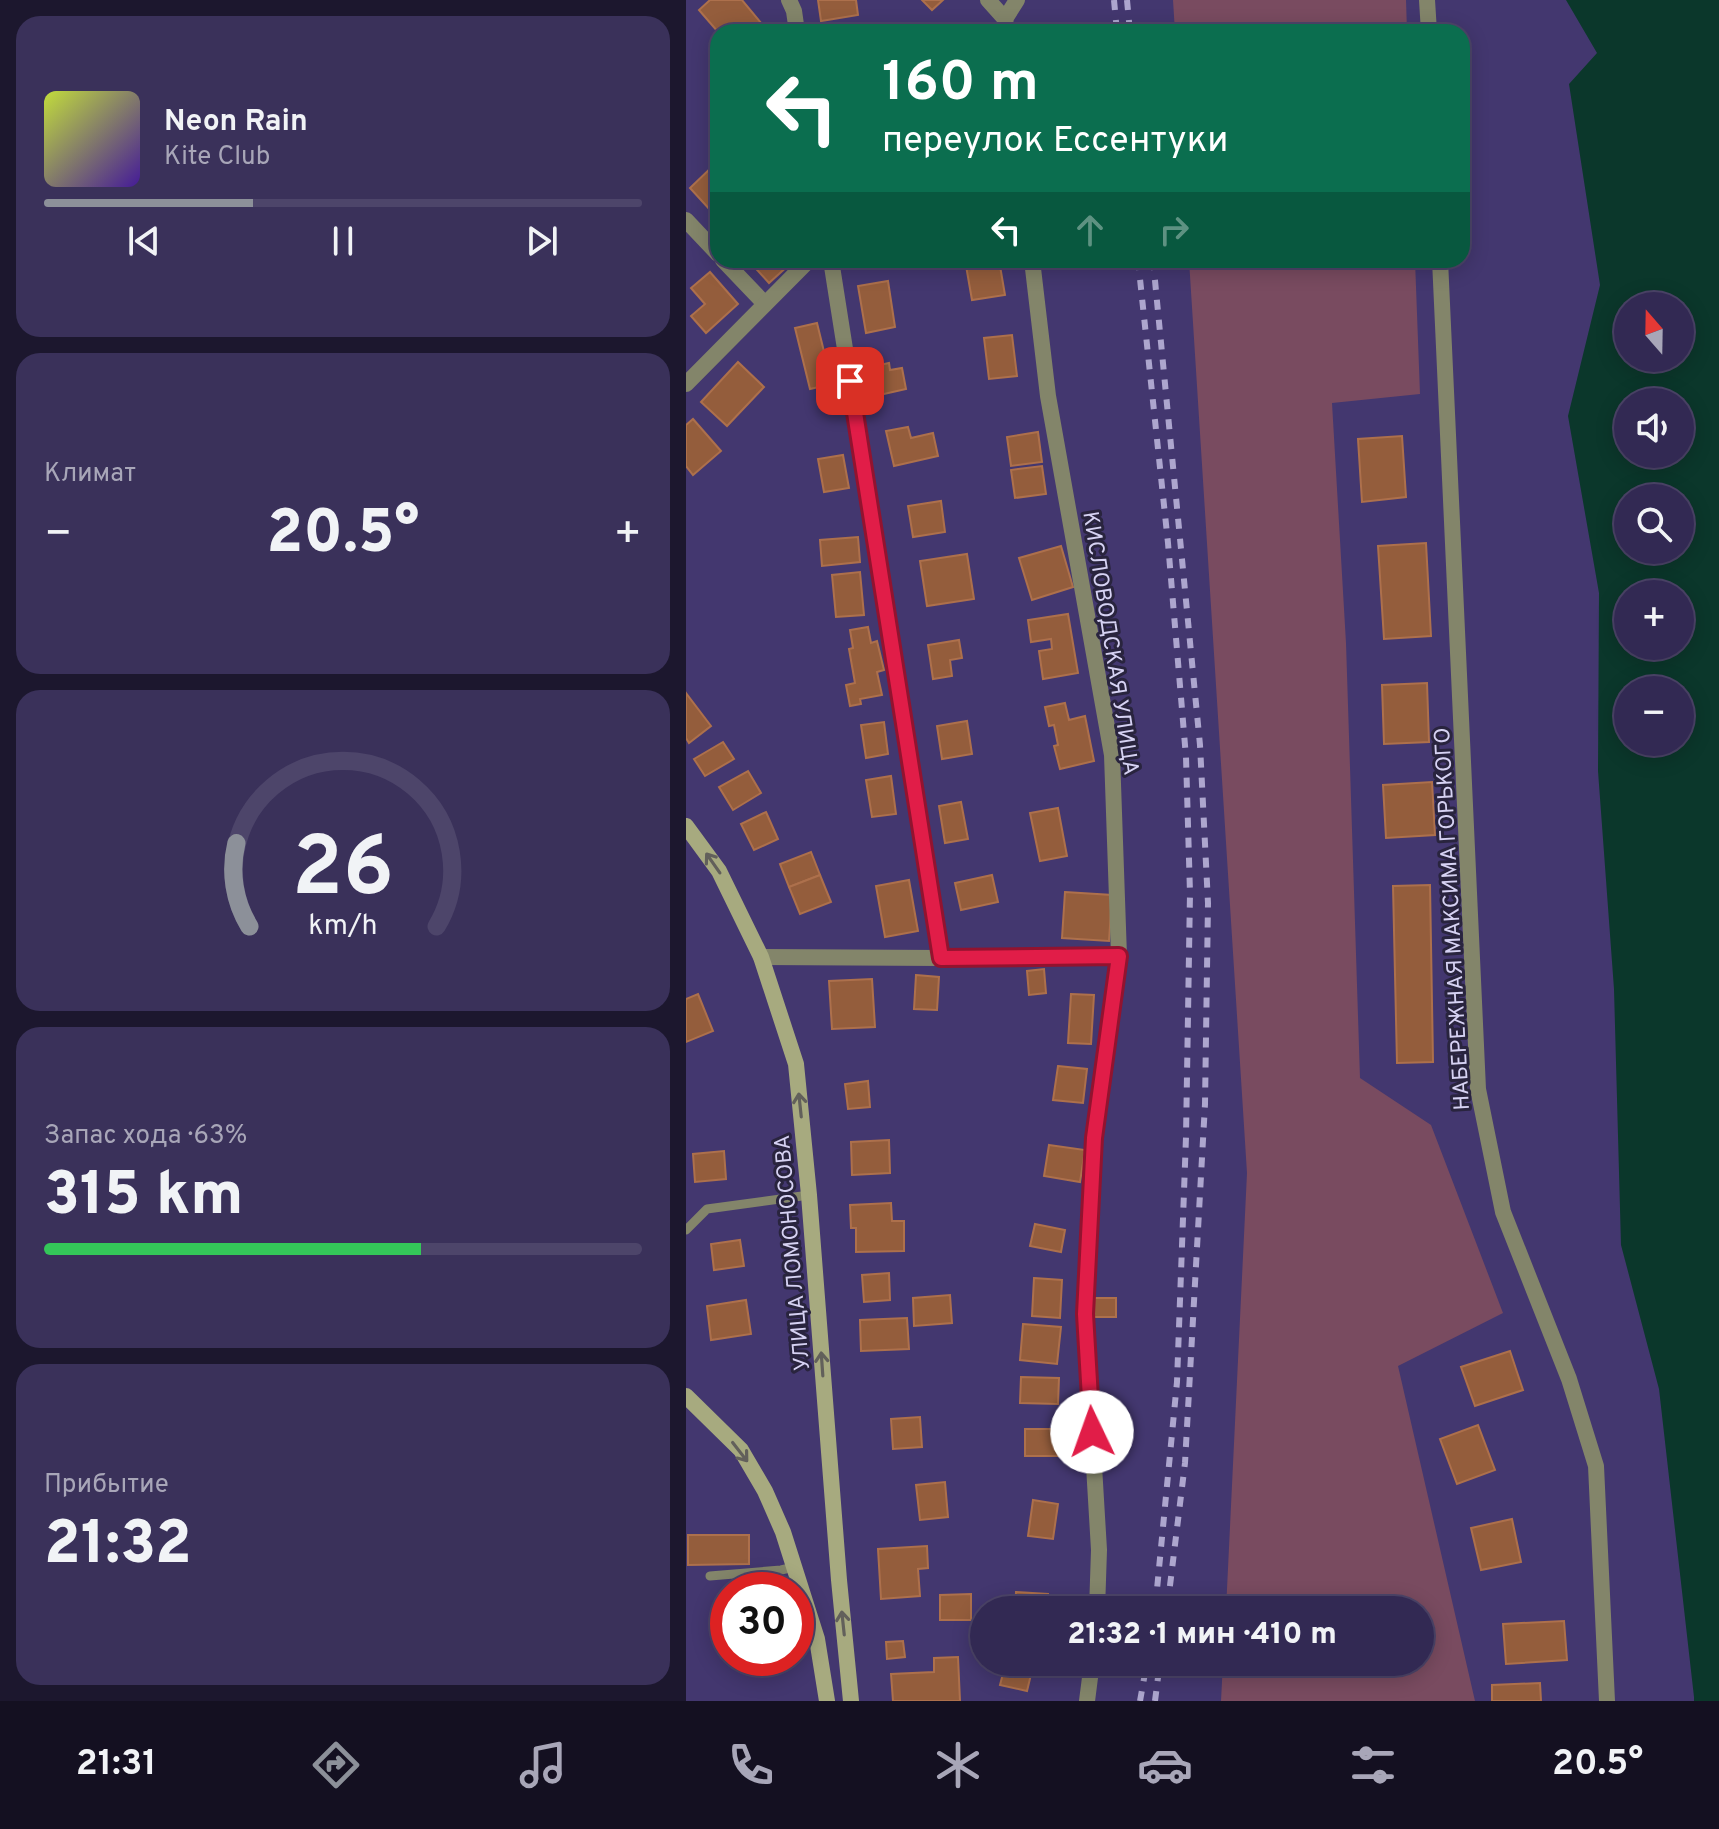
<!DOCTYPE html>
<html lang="ru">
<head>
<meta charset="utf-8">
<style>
	:root { --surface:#322953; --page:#3a315a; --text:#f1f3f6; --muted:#a8a6b8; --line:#4d456a; --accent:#8c9099 }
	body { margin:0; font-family:Overpass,sans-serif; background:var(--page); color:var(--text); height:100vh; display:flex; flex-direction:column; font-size:30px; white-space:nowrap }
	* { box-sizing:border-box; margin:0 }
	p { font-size:26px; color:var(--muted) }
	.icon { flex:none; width:44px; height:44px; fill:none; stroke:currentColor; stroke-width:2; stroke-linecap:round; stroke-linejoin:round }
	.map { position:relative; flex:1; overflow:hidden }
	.sheet { display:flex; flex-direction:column; gap:16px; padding:16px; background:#1c172e; width:686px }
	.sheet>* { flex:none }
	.banner { position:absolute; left:24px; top:24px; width:760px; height:244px; border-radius:24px; box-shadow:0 4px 20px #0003,0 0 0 2px var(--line); background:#0b6e4f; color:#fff; overflow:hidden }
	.needle { width:52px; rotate:340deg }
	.fabs { position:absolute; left:928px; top:292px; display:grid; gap:16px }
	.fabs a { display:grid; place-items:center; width:80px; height:80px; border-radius:50%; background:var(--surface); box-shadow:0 4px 20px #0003,0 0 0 2px var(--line); font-size:40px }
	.speed { position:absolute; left:24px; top:1572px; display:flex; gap:16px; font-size:40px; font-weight:700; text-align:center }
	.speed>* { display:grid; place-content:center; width:104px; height:104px; border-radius:50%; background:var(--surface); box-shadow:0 4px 20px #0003,0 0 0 2px var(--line); line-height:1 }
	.speed .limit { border:12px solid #d22; background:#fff; color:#111 }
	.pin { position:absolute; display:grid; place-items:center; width:68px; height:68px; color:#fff; margin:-34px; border-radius:16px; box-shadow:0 4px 12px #0006 }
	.me { position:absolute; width:88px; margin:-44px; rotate:357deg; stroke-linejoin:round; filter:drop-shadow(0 0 6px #0008) }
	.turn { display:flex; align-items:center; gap:28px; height:168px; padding:0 40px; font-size:36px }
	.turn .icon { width:104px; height:104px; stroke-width:2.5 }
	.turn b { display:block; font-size:56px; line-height:68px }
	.lanes { display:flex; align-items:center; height:76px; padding:0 40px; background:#0003; justify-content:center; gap:40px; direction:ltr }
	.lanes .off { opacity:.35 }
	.big { font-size:60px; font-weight:800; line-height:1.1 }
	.sheet .widget { flex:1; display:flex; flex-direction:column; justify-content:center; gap:12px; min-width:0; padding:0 28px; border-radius:24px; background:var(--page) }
	.sheet .dial { align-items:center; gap:0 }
	.dial svg { height:208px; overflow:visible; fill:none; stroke:var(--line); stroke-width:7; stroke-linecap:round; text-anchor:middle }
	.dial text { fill:var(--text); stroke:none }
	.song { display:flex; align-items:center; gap:24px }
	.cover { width:96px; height:96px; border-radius:12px; background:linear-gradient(135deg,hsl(70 70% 55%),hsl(260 70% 35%)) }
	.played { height:8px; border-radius:4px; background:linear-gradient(90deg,var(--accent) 35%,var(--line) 35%) }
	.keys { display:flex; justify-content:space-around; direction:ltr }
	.heat { display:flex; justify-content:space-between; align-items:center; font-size:44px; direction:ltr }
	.charge { height:12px; border-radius:6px; background:linear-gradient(90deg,#34c759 63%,var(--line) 0) }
	.trip { position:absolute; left:284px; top:1596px; width:464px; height:80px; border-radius:40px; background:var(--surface); box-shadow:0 4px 20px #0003,0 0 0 2px var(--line); font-weight:800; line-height:80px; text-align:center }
	.tabs { display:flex; height:128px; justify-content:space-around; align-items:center; background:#141021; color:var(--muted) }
	.tabs .icon { width:56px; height:56px }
	.tabs .current { color:var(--accent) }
	.tabs b { font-size:36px; color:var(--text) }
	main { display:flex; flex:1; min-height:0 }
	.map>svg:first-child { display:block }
	.green { fill:#794b60 }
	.water { fill:#0b372b; fill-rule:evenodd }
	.building { fill:#945d3c; stroke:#ad704c; stroke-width:2 }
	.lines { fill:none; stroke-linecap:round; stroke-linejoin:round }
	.service { stroke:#83856a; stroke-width:9 }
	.minor { stroke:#83856a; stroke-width:16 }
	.secondary { stroke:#a7aa7f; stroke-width:16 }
	.rail { stroke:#ada6ce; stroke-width:6; stroke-dasharray:10 10; stroke-linecap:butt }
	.oneway { stroke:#62605b }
	.route-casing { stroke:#92132f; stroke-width:20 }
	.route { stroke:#e11d48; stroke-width:14 }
	.labels { text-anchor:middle; stroke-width:6; stroke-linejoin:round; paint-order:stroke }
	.street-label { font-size:22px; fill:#d6d2f3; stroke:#29243e }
</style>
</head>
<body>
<main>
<section class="sheet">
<div class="widget">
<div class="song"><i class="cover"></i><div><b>Neon Rain</b><p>Kite Club</p></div></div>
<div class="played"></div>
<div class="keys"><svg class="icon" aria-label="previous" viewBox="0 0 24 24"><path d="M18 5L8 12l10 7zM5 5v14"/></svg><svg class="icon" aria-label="pause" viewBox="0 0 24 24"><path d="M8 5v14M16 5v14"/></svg><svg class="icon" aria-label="next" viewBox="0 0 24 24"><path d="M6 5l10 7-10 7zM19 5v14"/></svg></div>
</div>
<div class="widget"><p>Климат</p>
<div class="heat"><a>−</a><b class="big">20.5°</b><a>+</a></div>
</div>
<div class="widget dial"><svg viewBox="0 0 100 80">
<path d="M14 69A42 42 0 1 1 86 69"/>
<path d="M14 69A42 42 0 0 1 9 37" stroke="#8c9099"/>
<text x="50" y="56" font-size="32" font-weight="700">26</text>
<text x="50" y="72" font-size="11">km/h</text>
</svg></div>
<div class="widget"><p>Запас хода · 63%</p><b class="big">315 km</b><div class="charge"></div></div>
<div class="widget"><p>Прибытие</p><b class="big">21:32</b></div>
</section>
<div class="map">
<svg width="1033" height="1701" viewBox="0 0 1033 1701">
	<rect width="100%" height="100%" fill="#43376f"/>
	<!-- green -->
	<g class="green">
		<path d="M487,0h233l1,32h-232z"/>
		<path d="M503,260h226l5,134 -88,9 14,240 14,435 71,47 72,188 -105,53 77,335h-254l2,-39h197v-52h-194l21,-437z"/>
	</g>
	<!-- water -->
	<path class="water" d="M880,0h153v1701h-25v-4l-35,-308 -38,-144 -7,-256 -16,-218 1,-178 -31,-177 32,-131 -31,-201 28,-31zM942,306h52v52h-52zM942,402h52v52h-52zM942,498h52v52h-52zM942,594h52v52h-52zM942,690h52v52h-52z"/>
	<!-- building -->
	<g class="building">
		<path d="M24,0h32l20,24 -10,8h-34l-19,-22z"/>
		<path d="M132,0h38l2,15 -37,6z"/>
		<path d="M236,0h21l-11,10z"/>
		<path d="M28,165l4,4v37l-6,6 -22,-24z"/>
		<path d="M62,260h41l2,3 -22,20z"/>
		<path d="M279,260h34l6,35 -33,5z"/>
		<path d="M24,272l28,32 -32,29 -15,-17 14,-12 -14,-16z"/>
		<path d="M202,281l7,46 -29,6 -8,-47z"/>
		<path d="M131,323l15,61 -22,5 -15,-61z"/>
		<path d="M326,335l5,41 -28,3 -5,-41z"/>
		<path d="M52,362l26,25 -37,39 -26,-24z"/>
		<path d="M203,363l1,7 12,-2 4,21 -31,7 -5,-29z"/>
		<path d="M7,419l28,32 -28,24 -7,-9v-41z"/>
		<path d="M222,427l3,11 22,-5 5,23 -44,10 -8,-35z"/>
		<path d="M352,432l4,30 -31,4 -4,-29z"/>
		<path d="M716,436l4,61 -44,5 -4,-63z"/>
		<path d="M157,455l6,33 -25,4 -6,-33z"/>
		<path d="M356,466l4,28 -31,4 -4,-28z"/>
		<path d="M255,501l4,31 -32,5 -5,-31z"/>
		<path d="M172,537l2,25 -38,4 -2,-26z"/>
		<path d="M740,543l5,93 -47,3 -6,-93z"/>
		<path d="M375,546l12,41 -41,13 -13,-42z"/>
		<path d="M281,554l7,45 -47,7 -7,-45z"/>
		<path d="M174,572l4,43 -28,2 -4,-42z"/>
		<path d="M382,614l10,59 -35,6 -4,-28 13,-2 -1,-10 -20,3 -3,-22z"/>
		<path d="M182,627l3,16 6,-2 7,29 -7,2 5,23 -22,4 1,5 -11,2 -4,-21 9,-2 -6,-34 4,-1 -3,-18z"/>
		<path d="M273,640l3,18 -12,2 2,16 -19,3 -5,-34z"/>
		<path d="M741,683l2,59 -45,2 -2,-59z"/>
		<path d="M0,693l25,33 -22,17 -3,-5z"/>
		<path d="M379,703l4,17 16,-4 9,45 -34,8 -6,-23 4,-1 -4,-20 -5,1 -4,-19z"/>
		<path d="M281,721l5,33 -30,5 -5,-33z"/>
		<path d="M198,722l4,32 -22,4 -5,-33z"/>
		<path d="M37,742l11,17 -29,17 -11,-17z"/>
		<path d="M62,771l13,22 -28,17 -14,-23z"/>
		<path d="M205,776l5,38 -24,3 -6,-37z"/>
		<path d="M746,782l3,53 -49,3 -3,-53z"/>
		<path d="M275,802l7,37 -23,4 -6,-37z"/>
		<path d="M372,808l9,48 -27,5 -10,-48z"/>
		<path d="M80,812l12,27 -24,11 -13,-26z"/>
		<path d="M125,852l9,23 -31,12 -9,-23z"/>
		<path d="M134,875l11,27 -31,12 -11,-27z"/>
		<path d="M306,875l6,27 -37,8 -6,-27z"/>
		<path d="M223,880l9,51 -33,6 -9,-51z"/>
		<path d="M744,885l3,177 -36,1 -4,-177z"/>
		<path d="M379,892l47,3 -3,46 -47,-3z"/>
		<path d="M358,969l2,24 -17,2 -2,-24z"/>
		<path d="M230,975l23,2 -2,33 -23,-1z"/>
		<path d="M186,979l3,48 -43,2 -3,-48z"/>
		<path d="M12,994l15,37 -27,11v-43z"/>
		<path d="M385,994l23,1 -3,49 -23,-1z"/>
		<path d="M372,1066l29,3 -4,34 -30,-3z"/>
		<path d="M182,1081l2,26 -22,2 -3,-25z"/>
		<path d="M203,1140l1,33 -38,2 -1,-33z"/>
		<path d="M363,1145l36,5 -5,32 -36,-6z"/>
		<path d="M38,1151l2,28 -31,3 -2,-28z"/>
		<path d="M205,1203l1,18h12v30l-48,1v-24h-5l-1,-23z"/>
		<path d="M349,1224l30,6 -4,22 -31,-6z"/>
		<path d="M54,1240l4,26 -30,4 -3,-26z"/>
		<path d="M203,1273l1,27 -26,2 -2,-27z"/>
		<path d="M348,1278l28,2 -2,38 -28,-2z"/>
		<path d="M264,1295l2,28 -38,3 -1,-28z"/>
		<rect x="408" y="1298" width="22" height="19"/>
		<path d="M60,1300l5,34 -40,6 -4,-34z"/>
		<path d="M221,1318l2,31 -48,2 -1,-31z"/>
		<path d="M337,1324l38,3 -4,37 -37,-4z"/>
		<path d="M824,1351l13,39 -48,16 -14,-39z"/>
		<path d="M335,1377l38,1 -1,26 -38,-1z"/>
		<path d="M234,1417l2,30 -29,2 -2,-30z"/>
		<path d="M792,1425l17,45 -38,14 -17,-45z"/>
		<rect x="339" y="1429" width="36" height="27"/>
		<path d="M259,1482l3,35 -28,3 -4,-35z"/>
		<path d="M347,1500l25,4 -5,35 -25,-3z"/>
		<path d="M826,1519l9,43 -40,8 -10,-42z"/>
		<path d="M2,1535h61v29l-61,1z"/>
		<path d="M241,1546l1,22 -10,1 2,27 -39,3 -3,-50z"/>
		<path d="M330,1592l32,2 -1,16h-32z"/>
		<path d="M285,1594v26h-31v-25z"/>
		<path d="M878,1621l3,39 -61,4 -3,-40z"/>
		<path d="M217,1641l2,16 -18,2 -1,-17z"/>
		<path d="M272,1657l2,44h-67l-2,-27 43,-2v-14z"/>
		<path d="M320,1662h28l-7,29 -27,-6z"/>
		<path d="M854,1683l1,18h-49v-16z"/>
	</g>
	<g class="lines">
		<!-- service -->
		<g class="service">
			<path d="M0,1230l21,-21 102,-14"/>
			<path d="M24,1576l71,-6 13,-3"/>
		</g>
		<!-- minor -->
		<g class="minor">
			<path d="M103,0l5,11 3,21"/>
			<path d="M302,0l17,19 2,13"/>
			<path d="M741,0l2,32"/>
			<path d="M319,19l12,-19"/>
			<path d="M0,220l32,34"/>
			<path d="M37,260l42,44"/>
			<path d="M145,260l110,698"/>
			<path d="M346,260l16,136 64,359 7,201 -25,182 -9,176 14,236 -2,60"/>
			<path d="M754,260l38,829 25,123 66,167 27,87 11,235"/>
			<path d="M0,384l123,-124"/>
			<path d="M75,957l180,1 178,-2"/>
			<path d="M401,1701l5,-39"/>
		</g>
		<!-- secondary -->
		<g class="secondary">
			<path d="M0,826l33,45 42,86 35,107 13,131 30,385 12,121"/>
			<path d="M0,1396l55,54 24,41 18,41 34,107 10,62"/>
		</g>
		<!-- rail -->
		<g class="rail">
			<path d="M428,0l3,32"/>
			<path d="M441,0l3,32"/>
			<path d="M452,260l30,283 18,214 4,136 -4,244 -9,245 -22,228"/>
			<path d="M467,260l47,485 8,158 -3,201 -20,359 -18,147"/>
			<path d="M454,1701l7,-39"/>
			<path d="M469,1701l5,-39"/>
		</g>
	</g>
	<!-- one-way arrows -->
	<defs><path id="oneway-shaft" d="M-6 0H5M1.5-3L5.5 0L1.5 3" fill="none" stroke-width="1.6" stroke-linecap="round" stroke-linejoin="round" transform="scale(2)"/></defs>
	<g class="oneway">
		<use href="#oneway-shaft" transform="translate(27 863) rotate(-125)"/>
		<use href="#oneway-shaft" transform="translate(114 1105) rotate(-96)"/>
		<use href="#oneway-shaft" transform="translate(136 1364) rotate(-94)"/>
		<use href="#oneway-shaft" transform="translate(54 1452) rotate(52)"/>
		<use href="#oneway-shaft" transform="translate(157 1623) rotate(-96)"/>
	</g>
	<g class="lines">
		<!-- route casing -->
		<g class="route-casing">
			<path id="route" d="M164,381l91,577 178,-2 -25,182 -9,176 7,118"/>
		</g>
		<!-- route -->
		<use href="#route" class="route"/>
	</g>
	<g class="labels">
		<!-- street labels -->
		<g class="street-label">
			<text transform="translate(426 643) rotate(81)" y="8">КИСЛОВОДСКАЯ УЛИЦА</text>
			<text transform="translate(765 919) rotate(-93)" y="8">НАБЕРЕЖНАЯ МАКСИМА ГОРЬКОГО</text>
			<text transform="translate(105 1253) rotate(-95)" y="8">УЛИЦА ЛОМОНОСОВА</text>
		</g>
	</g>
</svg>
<div class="fabs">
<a><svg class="needle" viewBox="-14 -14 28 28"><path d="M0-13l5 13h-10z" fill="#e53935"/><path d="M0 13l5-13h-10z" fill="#a8a6b8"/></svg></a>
<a><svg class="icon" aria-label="sound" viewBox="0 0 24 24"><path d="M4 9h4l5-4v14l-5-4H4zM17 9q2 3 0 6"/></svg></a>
<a><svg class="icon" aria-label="search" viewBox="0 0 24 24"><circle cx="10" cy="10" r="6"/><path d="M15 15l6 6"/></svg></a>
<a>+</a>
<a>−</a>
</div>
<div class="speed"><div class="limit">30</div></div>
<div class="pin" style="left:164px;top:381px;background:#d93025"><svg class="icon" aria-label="arrive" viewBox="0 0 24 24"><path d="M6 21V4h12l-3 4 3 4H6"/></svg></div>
<svg class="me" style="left:406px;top:1432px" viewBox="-20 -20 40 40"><circle r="19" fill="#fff"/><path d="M0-13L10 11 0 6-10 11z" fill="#e11d48"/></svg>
<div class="trip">21:32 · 1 мин · 410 m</div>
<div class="banner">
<div class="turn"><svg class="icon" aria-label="left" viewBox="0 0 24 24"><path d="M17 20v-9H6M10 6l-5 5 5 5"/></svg><div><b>160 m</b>переулок Ессентуки</div></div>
<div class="lanes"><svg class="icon" aria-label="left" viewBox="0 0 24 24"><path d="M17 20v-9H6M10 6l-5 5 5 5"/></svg><svg class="icon off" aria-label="ahead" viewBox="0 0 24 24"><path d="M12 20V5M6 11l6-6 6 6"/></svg><svg class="icon off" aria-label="right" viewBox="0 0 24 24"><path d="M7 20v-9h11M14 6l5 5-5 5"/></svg></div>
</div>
</div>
</main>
<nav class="tabs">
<b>21:31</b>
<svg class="icon current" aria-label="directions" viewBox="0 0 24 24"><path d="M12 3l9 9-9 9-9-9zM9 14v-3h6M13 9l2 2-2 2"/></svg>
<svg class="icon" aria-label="music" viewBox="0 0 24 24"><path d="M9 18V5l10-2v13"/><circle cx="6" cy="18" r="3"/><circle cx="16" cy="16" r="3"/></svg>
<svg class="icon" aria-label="phone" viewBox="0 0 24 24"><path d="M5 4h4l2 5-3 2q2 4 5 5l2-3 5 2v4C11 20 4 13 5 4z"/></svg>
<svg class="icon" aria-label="climate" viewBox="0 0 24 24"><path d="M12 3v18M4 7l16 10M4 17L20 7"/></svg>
<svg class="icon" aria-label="car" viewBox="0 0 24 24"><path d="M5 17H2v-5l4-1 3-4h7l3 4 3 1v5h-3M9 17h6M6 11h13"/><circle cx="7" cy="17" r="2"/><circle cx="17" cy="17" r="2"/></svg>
<svg class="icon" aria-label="filters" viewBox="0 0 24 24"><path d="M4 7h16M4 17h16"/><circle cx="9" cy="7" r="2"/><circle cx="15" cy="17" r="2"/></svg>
<b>20.5°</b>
</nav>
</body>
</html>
